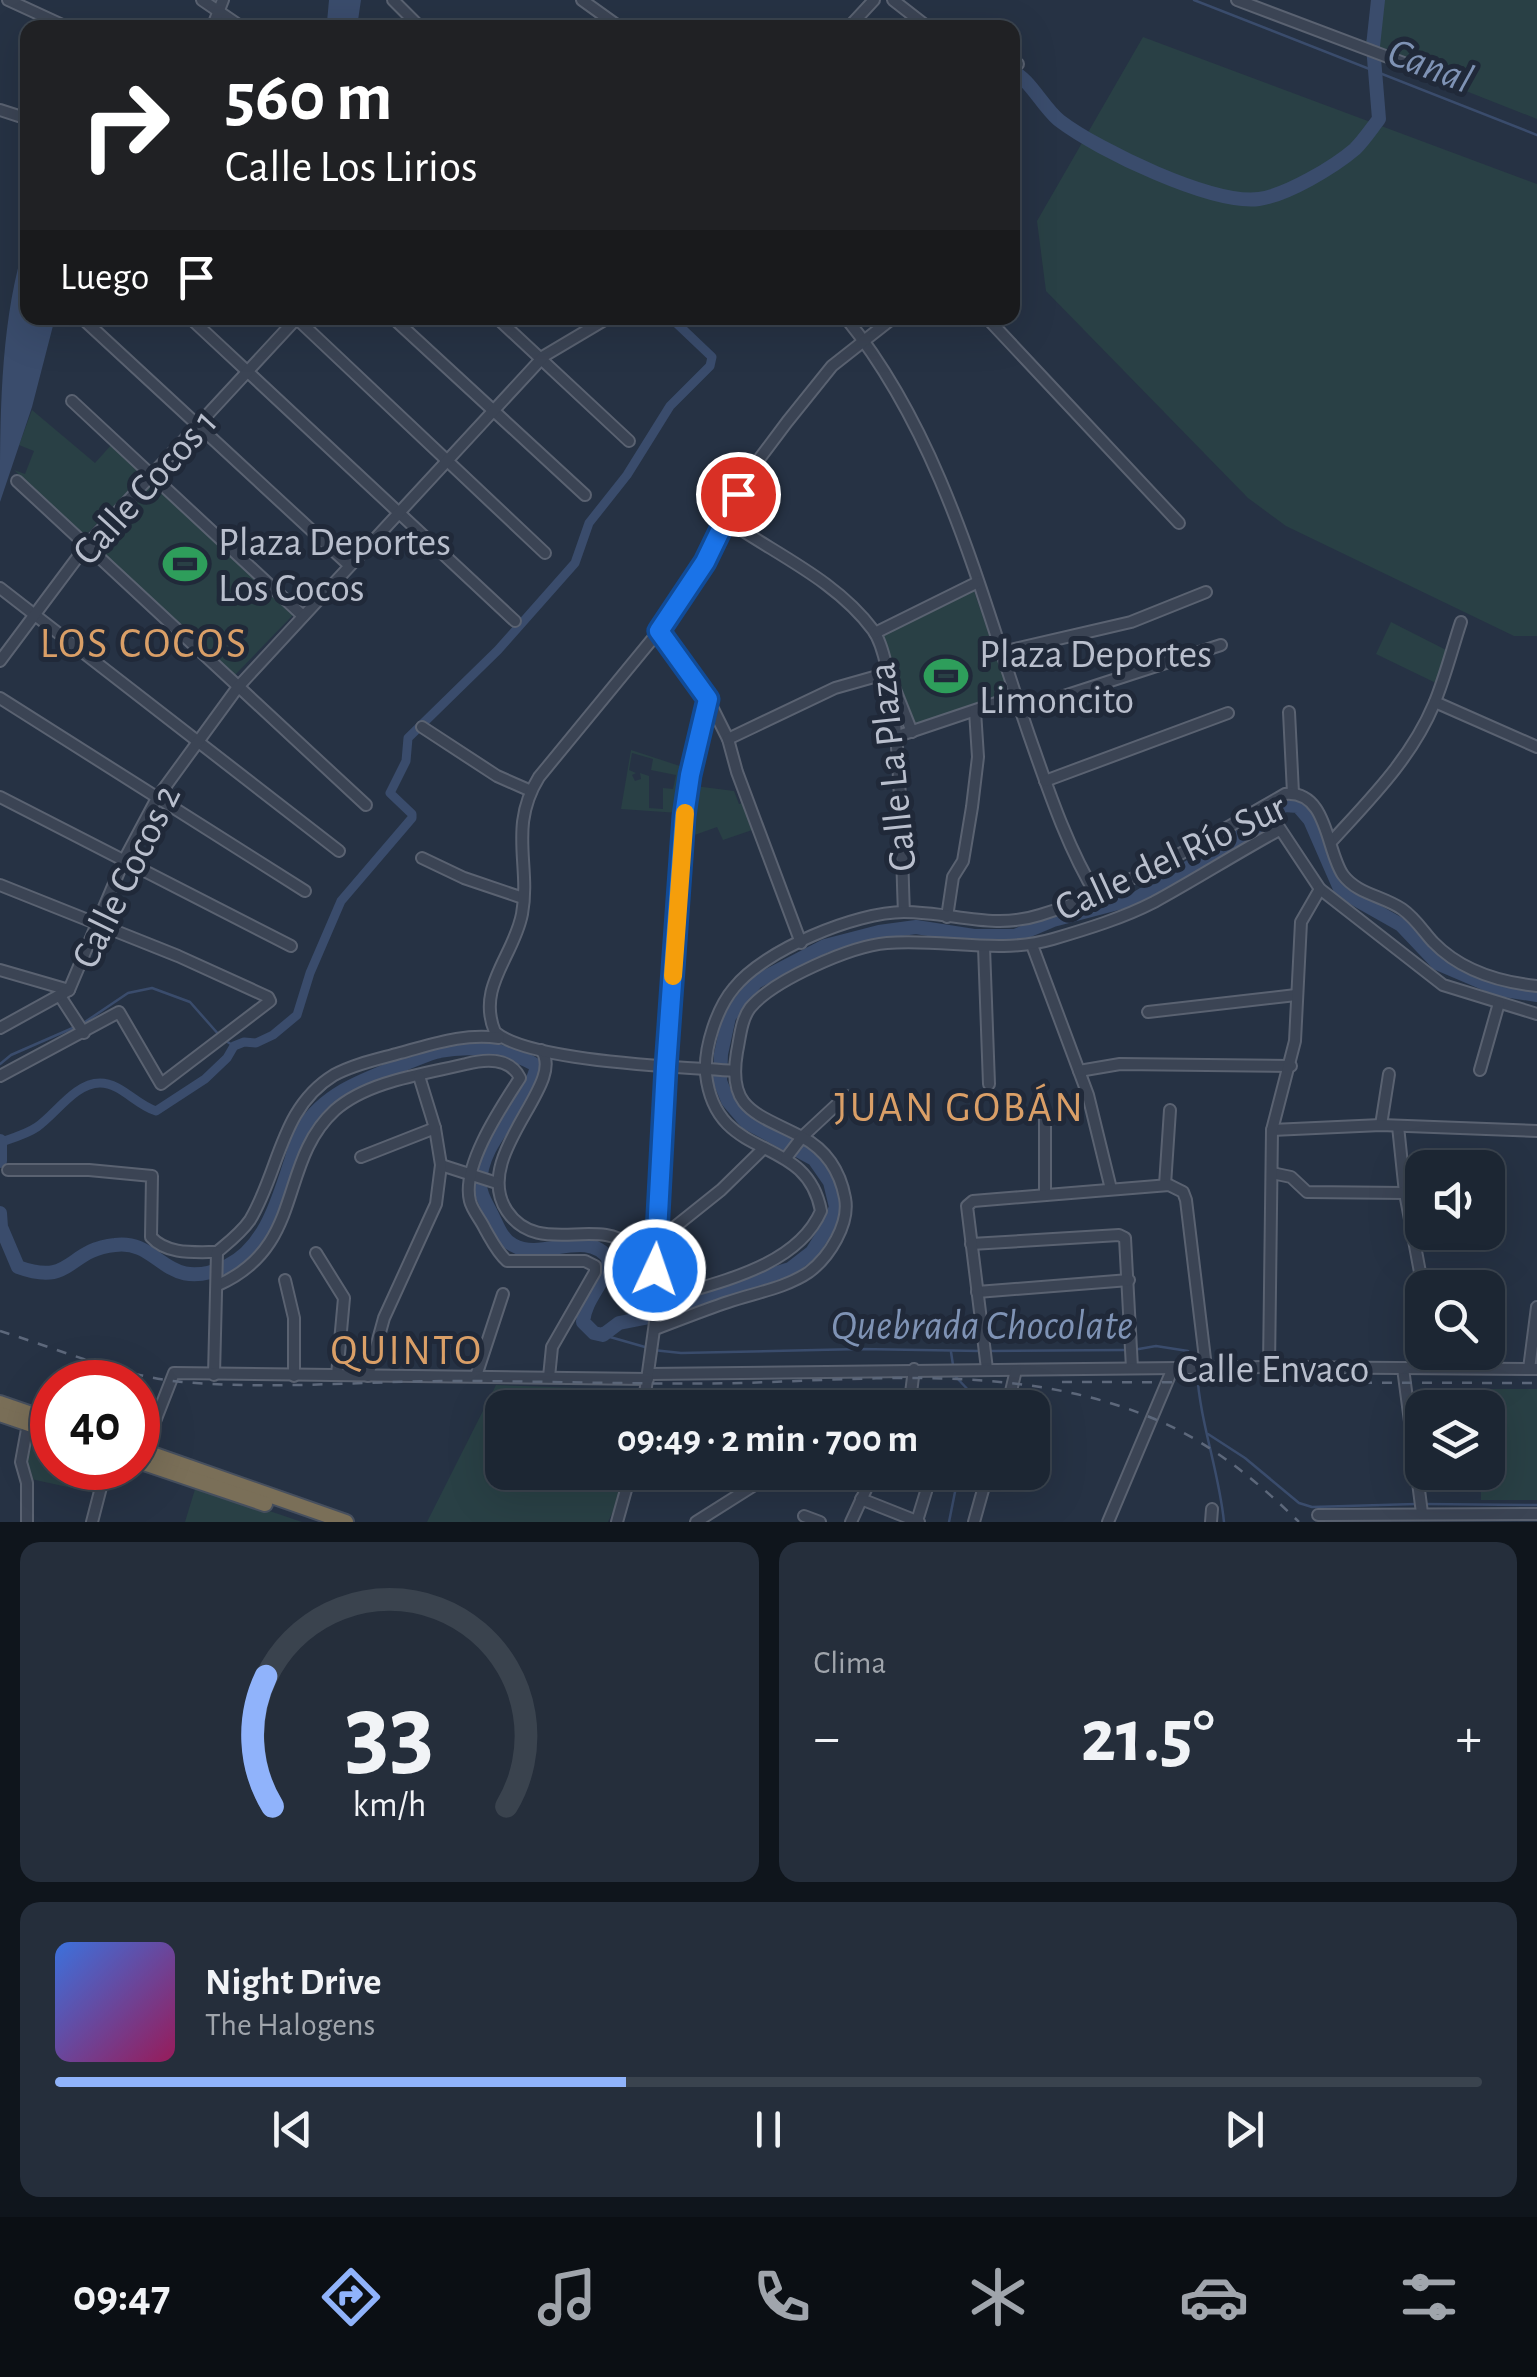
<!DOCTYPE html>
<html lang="es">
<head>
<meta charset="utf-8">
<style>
	:root { --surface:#1c2633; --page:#252e3b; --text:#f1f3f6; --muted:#a0a5ac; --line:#3a434e; --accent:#90b3fb }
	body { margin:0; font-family:"Alegreya Sans",sans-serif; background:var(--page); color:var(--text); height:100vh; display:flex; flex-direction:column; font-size:38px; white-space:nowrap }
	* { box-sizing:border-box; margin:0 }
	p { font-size:32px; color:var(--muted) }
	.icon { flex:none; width:55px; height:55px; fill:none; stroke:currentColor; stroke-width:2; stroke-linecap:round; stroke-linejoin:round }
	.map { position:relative; height:1522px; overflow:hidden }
	.drawer { display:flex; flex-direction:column; gap:20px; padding:20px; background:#0f151c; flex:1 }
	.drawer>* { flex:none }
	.hud { position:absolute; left:20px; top:20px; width:1000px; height:305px; border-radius:20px; box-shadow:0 10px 40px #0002,0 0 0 2px var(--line); background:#202124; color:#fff; overflow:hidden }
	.buttons { position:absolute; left:1405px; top:1150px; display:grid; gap:20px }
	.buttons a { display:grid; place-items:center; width:100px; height:100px; border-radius:20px; background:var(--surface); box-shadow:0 10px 40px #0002,0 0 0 2px var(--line); font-size:50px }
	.speed { position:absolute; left:30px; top:1360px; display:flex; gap:20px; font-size:50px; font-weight:700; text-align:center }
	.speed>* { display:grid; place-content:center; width:130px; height:130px; border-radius:50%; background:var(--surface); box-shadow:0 10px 40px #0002,0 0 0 2px var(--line); line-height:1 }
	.speed .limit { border:15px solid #d22; background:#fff; color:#111 }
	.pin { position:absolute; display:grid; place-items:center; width:85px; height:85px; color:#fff; margin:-42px; border:5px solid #fff; border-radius:50%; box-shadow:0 2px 10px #0007 }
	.me { position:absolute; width:110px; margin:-55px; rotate:3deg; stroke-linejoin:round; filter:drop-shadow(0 0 8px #0008) }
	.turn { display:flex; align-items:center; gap:35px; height:210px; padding:0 40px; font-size:45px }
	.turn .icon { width:130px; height:130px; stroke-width:2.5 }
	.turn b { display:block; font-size:70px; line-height:85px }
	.then { display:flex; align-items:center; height:95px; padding:0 40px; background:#0003; gap:20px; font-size:38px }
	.big { font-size:75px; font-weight:700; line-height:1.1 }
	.drawer .card { flex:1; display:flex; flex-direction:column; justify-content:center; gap:15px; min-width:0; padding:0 35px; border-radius:20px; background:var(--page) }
	.drawer .dial { align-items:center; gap:0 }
	.dial svg { height:260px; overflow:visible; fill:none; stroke:var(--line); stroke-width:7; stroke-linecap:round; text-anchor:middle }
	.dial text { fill:var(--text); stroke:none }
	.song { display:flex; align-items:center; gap:30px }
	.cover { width:120px; height:120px; border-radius:15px; background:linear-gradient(135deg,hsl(220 70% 55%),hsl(330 70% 35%)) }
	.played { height:10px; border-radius:5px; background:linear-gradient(90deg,var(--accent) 40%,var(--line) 40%) }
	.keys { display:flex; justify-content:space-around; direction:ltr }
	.heat { display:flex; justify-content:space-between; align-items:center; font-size:55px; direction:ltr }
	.drawer .tiles { flex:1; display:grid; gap:20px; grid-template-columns:1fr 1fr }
	.card:last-child { grid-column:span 2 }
	.trip { position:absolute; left:485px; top:1390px; width:565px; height:100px; border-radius:20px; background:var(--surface); box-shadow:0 10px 40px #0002,0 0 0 2px var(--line); font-weight:700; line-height:100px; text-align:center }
	.tab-bar { display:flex; height:160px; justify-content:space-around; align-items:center; background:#0b0f14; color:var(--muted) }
	.tab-bar .icon { width:70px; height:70px }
	.tab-bar .selected { color:var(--accent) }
	.tab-bar b { font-size:45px; color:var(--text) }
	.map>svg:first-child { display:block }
	.green { fill:#294045; fill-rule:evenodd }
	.water { fill:#3a4c6c }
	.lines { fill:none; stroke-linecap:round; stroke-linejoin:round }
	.stream { stroke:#3a4c6c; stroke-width:2.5 }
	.canal { stroke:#3a4c6c; stroke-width:9 }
	.river { stroke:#3a4c6c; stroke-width:14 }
	.minor-casing { stroke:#5a6271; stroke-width:14 }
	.highway-casing { stroke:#464f5e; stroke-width:18 }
	.minor { stroke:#3b4454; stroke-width:10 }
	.highway { stroke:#7a6f58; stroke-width:14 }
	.rail { stroke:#5d687b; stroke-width:2.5; stroke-dasharray:10 10; stroke-linecap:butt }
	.route-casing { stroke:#114b97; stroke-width:25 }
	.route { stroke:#1a73e8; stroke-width:18 }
	.slow { stroke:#f59e0b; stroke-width:18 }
	.labels { text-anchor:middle; stroke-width:10; stroke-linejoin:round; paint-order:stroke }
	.street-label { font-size:40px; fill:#b9bfcd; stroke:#202939 }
	.poi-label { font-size:40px; fill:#b9bfcd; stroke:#202939; text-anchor:start }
	.water-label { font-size:42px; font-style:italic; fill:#7f93b5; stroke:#202939 }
	.neighbourhood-label { font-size:42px; letter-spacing:2.5px; fill:#da9f67; stroke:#202939 }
</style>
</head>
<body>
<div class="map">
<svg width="1537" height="1522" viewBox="0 0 1537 1522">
	<rect width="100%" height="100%" fill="#263244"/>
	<!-- green -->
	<g class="green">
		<path d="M1384,0h153v119l-175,-69z"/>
		<path d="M1143,37l394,147v452h-23l-228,-110 -38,-28 -202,-207 -9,-70z"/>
		<path d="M32,410l63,53 18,-20 31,31 -59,62 -71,-66 11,4 9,-23 -15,-6z"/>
		<path d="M152,482l141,133 -58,60 -141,-130z"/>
		<path d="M973,588l36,105 -96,35 -34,-92z"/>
		<path d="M1391,622l59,30 -12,32 -62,-30z"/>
		<path d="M631,750l55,18 -7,45 -58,-4zM632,753l21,6 -2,11 25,5 -3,14 -10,-1v21l-14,-1v-32l-9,-3 1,6 -6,2 -3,-6 4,-2 -7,-3z"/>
		<path d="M695,786l39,5 5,13 7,-2 9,27 -32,11 -6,-13 -28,10z"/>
		<path d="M496,1385l137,5 -2,17 -129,1v64l119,1 -4,30 -9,19h-181z"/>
		<path d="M1480,1389h57v111h-56v-27l7,-1v-64l-8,-1z"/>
		<path d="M30,1432l22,8v28h50l-7,25 -64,-14 -6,-17z"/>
		<path d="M196,1486l106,36h-117z"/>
	</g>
	<!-- water -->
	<g class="water">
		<path d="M329,0h32l-4,27h-34l4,-5z"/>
		<path d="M27,237l1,81h27l-23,89 -32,95c0,-88 0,-185 27,-265z"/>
	</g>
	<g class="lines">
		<!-- stream -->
		<g class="stream">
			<path d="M1194,0l343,135"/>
			<path d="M82,1024l46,-31 24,-5 38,14 30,34"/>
			<path d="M226,1041l8,5"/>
			<path d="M0,1064l11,-9 64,-28"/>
			<path d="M603,1335l42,12"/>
			<path d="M653,1350l28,3 179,-4 120,2"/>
			<path d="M1133,1350l23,-4 32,5 8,13"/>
			<path d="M988,1351l137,-1"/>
			<path d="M951,1352l2,13"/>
			<path d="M1197,1372c3,51 22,99 27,150"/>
			<path d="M955,1376l18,19 -2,13"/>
			<path d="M1208,1434l37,24 54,45 13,4 104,-3"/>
			<path d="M1424,1504l113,1"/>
			<path d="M949,1522l10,-50"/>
		</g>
		<!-- canal -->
		<path class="canal" d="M1,1142c12,-4 26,-8 36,-15 19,-13 38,-44 63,-44 21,0 36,22 56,28l49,-32 22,-21 7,-12 10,-4 12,1 17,-8 24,-20 13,-42 31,-72 71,-83v-4l-22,-21 16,-32 2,-23 90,-88 77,-87 14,-40 38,-48 43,-69 40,-40 2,-9 -41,-39"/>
		<!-- river -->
		<g class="river">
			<path d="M1012,72c16,4 32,37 48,49 38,29 152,84 199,78 28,-4 75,-32 96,-50 9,-9 17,-21 24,-30l-6,-73 5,-46"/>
			<path d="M0,1141v20"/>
			<path d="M0,1213l1,14 17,40c55,20 48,-17 97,-22 46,-6 49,50 112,21 38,-18 51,-66 63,-102 4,-11 6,-25 13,-36 23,-36 63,-49 101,-64 12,-4 24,-11 36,-13 30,-6 71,-2 97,15 -9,43 -57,72 -57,119 0,9 7,20 11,28 6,11 10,26 22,32 29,17 73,-18 96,14 -3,24 -24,39 -26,63l11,11 9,2 16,-12 46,-9 56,-23 69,-22 22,-17 17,-27 7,-18 -6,-25 -16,-23 -68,-37 -18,-21 -8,-20 1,-27 8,-37 27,-35 69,-36 54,-14 37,-5 58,9h41l38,-16 84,-22 121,-72 26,-21 14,1 12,14 31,71 60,34 36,38 61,26 39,6"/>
		</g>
		<!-- minor casing -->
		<g class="minor-casing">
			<g id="minor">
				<path d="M8,0l61,28"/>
				<path d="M202,0l41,28"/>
				<path d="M393,0l28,28"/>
				<path d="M582,0l39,28"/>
				<path d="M893,0l36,28"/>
				<path d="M1237,0l172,65"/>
				<path d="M212,28l11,-28"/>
				<path d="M848,28l26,-28"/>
				<path d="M1012,64h6"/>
				<path d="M0,110l28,9"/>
				<path d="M190,318l325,303"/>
				<path d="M296,318l249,235"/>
				<path d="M393,318l192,177"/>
				<path d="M497,318l132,123"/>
				<path d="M846,318c97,120 134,274 183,417 19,54 38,112 68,161"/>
				<path d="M987,318l192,205"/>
				<path d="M84,320l265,245"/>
				<path d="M72,401l231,215"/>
				<path d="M17,481l349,324"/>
				<path d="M725,519c50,35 111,61 148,111 29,40 28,225 31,282"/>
				<path d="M0,588l339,263"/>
				<path d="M875,633l103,-51"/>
				<path d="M1002,652l129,-30 75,-30"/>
				<path d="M0,661l86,-115 211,-228"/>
				<path d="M894,687l18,45"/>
				<path d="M0,698l305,193"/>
				<path d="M708,699l20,40 9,33 64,171"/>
				<path d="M1435,702l102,45"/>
				<path d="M1021,710l200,-65"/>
				<path d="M1289,712l4,81"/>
				<path d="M422,727l75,49 34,15"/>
				<path d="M895,737l119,-40"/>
				<path d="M728,739l107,-51 53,-15"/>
				<path d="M1045,781l183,-68"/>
				<path d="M0,797l291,149"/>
				<path d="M1265,806l55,83 123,96 94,29"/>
				<path d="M1331,842c39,-43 80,-83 103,-138 11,-26 18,-55 27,-82"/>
				<path d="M422,858l42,20 59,20"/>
				<path d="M0,885l178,71 90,41 2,4 -109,83 -42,-72 -119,64"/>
				<path d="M947,917l6,-40 10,-16 9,-54 6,-50 -3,-46"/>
				<path d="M1032,945l56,150 23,94"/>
				<path d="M984,947l5,137"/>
				<path d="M0,970l69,20"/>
				<path d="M60,996l24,37"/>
				<path d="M1148,1012l148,-17"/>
				<path d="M0,1028l69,-38 55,-130 33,-62 81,-111 306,-331 64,-38"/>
				<path d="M541,1050c27,33 -71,106 -34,161 24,36 64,19 99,24 22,3 35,21 49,36"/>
				<path d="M1480,1070l19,-67"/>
				<path d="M734,1071c-50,-4 -205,-9 -239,-39 -19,-45 19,-76 27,-118 9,-49 -14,-87 17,-137l120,-146 46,-69 49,-96 33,-44 45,-56 61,-48"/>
				<path d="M1079,1071l41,-7 171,2"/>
				<path d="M846,1096l-44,41c-46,-24 -75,-27 -65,-85 3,-14 4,-32 13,-44 23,-28 101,-62 137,-65 56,-5 111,12 166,-4 34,-10 70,-21 101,-37 42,-23 83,-49 125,-72"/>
				<path d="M1045,1118v77"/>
				<path d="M1381,1125l8,-51"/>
				<path d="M1398,1126l7,67 18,95"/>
				<path d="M1272,1130l109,-5 156,6"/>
				<path d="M361,1157l74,-29"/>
				<path d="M441,1165l56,18"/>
				<path d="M8,1170h81l63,6 -1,61c16,18 44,15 66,15"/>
				<path d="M1272,1173l19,4 16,15 98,1"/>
				<path d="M1165,1185l5,-75"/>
				<path d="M656,1242l65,-52 43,-42"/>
				<path d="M971,1244l148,-9 6,3 7,130"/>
				<path d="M217,1252c12,-10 24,-19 33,-32 30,-50 30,-112 84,-145 20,-11 45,-16 66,-22 34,-9 64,-20 99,-15"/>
				<path d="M316,1253l28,45 -7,77"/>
				<path d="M285,1280l9,38v58"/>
				<path d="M218,1285c88,-39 59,-122 117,-175 33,-29 89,-36 131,-46 19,-5 44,-7 54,14 -18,28 -59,88 -50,123 2,9 11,19 15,28 7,12 12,23 22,32h78l10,5v6l-43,75 -3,30"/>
				<path d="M977,1292l152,-12"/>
				<path d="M657,1301c55,-18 139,-32 164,-90 -15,-80 -105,-46 -115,-137 -2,-27 11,-66 28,-86 30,-38 122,-76 170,-76 48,0 89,18 136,3 88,-27 166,-75 245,-121 43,-4 41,57 58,81 14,19 40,21 59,34 13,9 21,22 31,33 28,29 65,40 104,44"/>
				<path d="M655,1329c24,-9 49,-19 73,-27 26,-9 58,-14 81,-30 20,-15 41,-48 36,-74 -5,-27 -19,-48 -43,-61l-16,21"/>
				<path d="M1269,1367l3,-237 23,-89 6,-119 19,-33"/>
				<path d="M1403,1368l19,145"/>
				<path d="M987,1369l-20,-163 6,-5 196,-16 14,7 3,8 20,167"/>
				<path d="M1529,1369l8,-62"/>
				<path d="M649,1374l620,-7 268,2"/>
				<path d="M214,1375l3,-123"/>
				<path d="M368,1376l16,-58 52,-114 5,-39 -6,-37 -16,-52"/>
				<path d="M476,1376l27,-82"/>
				<path d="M643,1408l14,-100 -1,-66 9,-175 19,-251 6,-41 18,-76 -49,-68"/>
				<path d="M885,1408l26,-15 3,-24"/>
				<path d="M1007,1408l9,-38"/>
				<path d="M141,1457l33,-84 474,6"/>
				<path d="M703,1472l51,13"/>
				<path d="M861,1499l58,23"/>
				<path d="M1318,1515l219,-1"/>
				<path d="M804,1516l16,6"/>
				<path d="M917,1521l15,-49"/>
				<path d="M27,1522v-39l-6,-21 7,-38"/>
				<path d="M92,1522l14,-54"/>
				<path d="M617,1522l14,-50"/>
				<path d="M696,1522l79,-50"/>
				<path d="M851,1522l23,-50"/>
				<path d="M974,1522l14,-50"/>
				<path d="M1108,1522l65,-154"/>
				<path d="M1211,1522l1,-13"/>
			</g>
		</g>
		<!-- highway casing -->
		<g class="highway-casing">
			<g id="highway">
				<path d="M0,1403l52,18"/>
				<path d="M0,1414l52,18"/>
				<path d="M138,1449l208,73"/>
				<path d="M138,1461l127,43"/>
			</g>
		</g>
		<!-- minor -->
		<use href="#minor" class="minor"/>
		<!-- highway -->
		<use href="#highway" class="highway"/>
		<!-- rail -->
		<g class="rail">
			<path d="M0,1331c58,18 121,45 182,51 90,8 182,-1 272,-1 96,0 191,4 287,2 137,-4 282,-19 411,35 57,23 104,62 147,104"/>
			<path d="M1062,1382l475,1"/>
		</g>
	</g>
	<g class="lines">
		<!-- route casing -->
		<g class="route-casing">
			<path id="route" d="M655,1270l11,-203 18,-251 6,-41 18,-76 -49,-68 46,-69 33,-68"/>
		</g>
		<!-- route -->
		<use href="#route" class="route"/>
		<!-- slow -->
		<path class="slow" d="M673,976l12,-163"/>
	</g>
	<!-- icons -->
	<defs>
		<g id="stadium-bare" transform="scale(3.45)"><path d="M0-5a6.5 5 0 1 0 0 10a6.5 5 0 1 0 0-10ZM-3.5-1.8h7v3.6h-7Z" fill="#2e9e5b" stroke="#202939" stroke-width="2.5" paint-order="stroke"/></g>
	</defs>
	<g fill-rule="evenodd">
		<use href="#stadium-bare" x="185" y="564"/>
		<use href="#stadium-bare" x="946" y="676"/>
	</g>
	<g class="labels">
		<!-- street labels -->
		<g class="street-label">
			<text transform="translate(144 486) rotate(-48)" y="14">Calle Cocos 1</text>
			<text transform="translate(891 767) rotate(-96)" y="14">Calle La Plaza</text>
			<text transform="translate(1170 856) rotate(-25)" y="14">Calle del Río Sur</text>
			<text transform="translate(125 876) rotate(-64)" y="14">Calle Cocos 2</text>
			<text x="1273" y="1382">Calle Envaco</text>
		</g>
		<!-- poi labels -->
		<g class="poi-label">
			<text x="218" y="555">Plaza Deportes<tspan x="218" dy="46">Los Cocos</tspan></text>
			<text x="979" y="667">Plaza Deportes<tspan x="979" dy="46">Limoncito</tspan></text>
		</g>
		<!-- water labels -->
		<g class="water-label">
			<text transform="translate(1431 64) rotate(21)" y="15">Canal</text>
			<text x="982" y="1339">Quebrada Chocolate</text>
		</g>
		<!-- neighbourhood labels -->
		<g class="neighbourhood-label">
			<text x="144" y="657">LOS COCOS</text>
			<text x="960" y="1121">JUAN GOBÁN</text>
			<text x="407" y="1364">QUINTO</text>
		</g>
	</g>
</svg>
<div class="buttons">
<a><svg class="icon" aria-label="sound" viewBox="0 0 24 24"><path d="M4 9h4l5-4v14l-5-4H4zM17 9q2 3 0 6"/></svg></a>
<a><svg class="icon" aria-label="search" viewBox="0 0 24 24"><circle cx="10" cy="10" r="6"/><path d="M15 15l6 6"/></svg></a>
<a><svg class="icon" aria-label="layers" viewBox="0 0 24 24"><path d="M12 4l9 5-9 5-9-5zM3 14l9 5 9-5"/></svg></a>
</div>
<div class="speed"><div class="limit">40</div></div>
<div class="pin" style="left:738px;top:494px;background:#d93025"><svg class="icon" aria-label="arrive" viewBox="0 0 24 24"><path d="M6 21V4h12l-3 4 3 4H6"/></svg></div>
<svg class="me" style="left:655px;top:1270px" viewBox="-20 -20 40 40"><circle r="17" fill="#1a73e8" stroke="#fff" stroke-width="3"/><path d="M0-11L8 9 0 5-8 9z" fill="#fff"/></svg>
<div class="trip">09:49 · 2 min · 700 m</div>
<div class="hud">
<div class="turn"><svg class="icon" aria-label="right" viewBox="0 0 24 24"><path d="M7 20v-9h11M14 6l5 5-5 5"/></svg><div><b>560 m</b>Calle Los Lirios</div></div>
<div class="then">Luego<svg class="icon" aria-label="arrive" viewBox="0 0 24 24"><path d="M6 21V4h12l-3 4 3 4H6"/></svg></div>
</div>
</div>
<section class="drawer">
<div class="tiles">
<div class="card dial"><svg viewBox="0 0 100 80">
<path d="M14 69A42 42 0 1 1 86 69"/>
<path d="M14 69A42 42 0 0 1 12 29" stroke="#90b3fb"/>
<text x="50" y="56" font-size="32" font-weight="700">33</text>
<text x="50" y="72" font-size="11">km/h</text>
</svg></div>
<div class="card"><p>Clima</p>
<div class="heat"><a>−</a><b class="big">21.5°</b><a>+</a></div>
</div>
<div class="card">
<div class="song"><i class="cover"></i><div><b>Night Drive</b><p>The Halogens</p></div></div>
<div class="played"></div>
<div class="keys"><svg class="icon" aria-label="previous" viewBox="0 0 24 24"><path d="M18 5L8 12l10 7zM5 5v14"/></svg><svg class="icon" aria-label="pause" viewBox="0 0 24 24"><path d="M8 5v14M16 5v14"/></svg><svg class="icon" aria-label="next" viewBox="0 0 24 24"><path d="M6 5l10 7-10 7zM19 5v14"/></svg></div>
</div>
</div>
</section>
<nav class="tab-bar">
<b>09:47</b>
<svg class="icon selected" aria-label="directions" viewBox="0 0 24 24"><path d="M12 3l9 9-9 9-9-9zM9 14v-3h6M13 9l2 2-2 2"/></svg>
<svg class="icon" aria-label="music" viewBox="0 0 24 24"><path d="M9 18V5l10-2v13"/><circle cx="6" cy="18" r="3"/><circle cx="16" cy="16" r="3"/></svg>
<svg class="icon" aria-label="phone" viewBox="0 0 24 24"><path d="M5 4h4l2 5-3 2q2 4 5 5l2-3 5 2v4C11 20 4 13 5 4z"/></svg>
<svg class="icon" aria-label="climate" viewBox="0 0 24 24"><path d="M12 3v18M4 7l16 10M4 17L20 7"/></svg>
<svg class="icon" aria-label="car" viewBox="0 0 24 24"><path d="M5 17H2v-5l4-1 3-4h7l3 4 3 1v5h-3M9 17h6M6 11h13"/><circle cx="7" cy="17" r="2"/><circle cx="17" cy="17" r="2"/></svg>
<svg class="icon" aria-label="filters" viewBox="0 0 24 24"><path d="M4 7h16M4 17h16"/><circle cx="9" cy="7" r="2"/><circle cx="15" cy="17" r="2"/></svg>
</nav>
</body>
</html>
